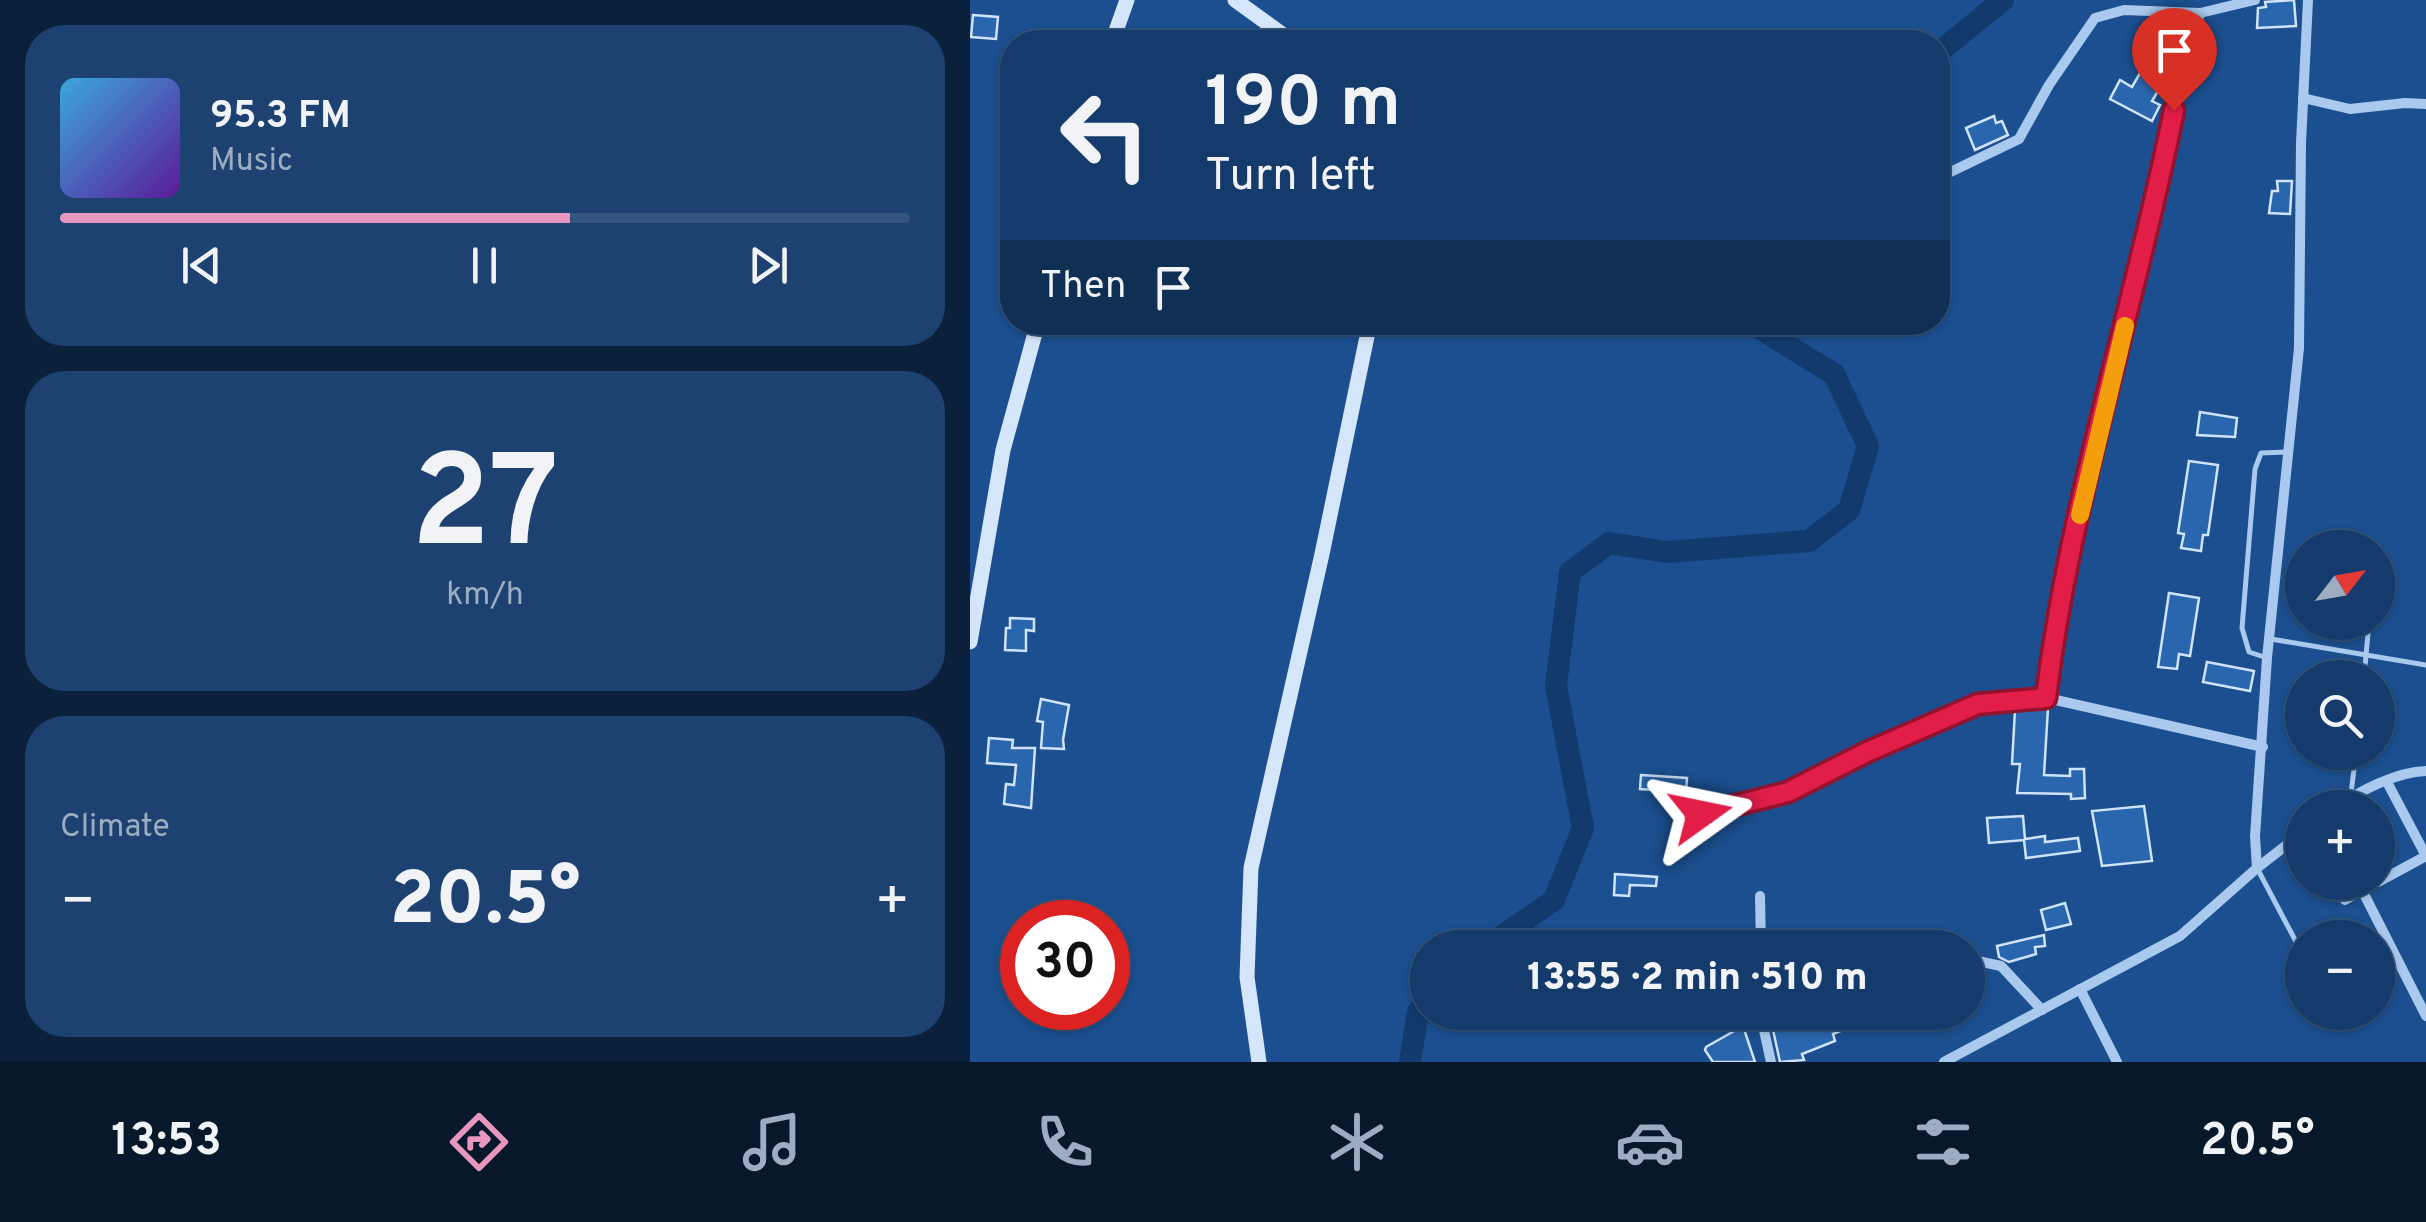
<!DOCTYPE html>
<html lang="en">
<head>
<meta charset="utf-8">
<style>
	:root { --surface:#143b6b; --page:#1d4271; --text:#f1f3f6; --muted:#9dadc1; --line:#33557e; --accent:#e797bd }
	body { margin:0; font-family:Overpass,sans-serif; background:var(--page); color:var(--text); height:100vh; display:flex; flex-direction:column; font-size:38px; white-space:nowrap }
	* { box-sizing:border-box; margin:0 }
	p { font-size:32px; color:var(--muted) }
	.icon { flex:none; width:55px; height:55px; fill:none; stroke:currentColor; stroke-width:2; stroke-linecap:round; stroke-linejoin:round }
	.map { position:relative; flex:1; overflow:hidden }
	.details { display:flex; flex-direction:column; gap:25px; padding:25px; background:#0b203b; width:970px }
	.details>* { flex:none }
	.hud { position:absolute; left:30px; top:30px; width:950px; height:305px; border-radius:40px; box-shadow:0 2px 8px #0004,0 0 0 2px var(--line); background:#143b6b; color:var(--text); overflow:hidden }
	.needle { width:65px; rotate:59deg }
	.fabs { position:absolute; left:1315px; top:530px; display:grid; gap:20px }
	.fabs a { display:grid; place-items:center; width:110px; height:110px; border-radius:50%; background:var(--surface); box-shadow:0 2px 8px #0004,0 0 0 2px var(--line); font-size:50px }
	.speed { position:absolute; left:30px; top:900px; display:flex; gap:20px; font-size:50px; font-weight:700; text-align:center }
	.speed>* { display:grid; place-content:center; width:130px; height:130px; border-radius:50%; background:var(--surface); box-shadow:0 2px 8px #0004,0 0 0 2px var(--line); line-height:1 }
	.speed .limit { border:15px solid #d22; background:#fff; color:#111 }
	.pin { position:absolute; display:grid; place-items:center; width:85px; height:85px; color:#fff; margin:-102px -42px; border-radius:50% 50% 50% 0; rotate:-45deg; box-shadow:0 0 10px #0007 }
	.pin .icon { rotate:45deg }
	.me { position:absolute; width:110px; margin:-55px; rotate:78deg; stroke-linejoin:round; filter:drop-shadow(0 0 8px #0008) }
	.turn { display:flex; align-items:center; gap:35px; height:210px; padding:0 40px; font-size:45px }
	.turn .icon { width:130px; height:130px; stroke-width:2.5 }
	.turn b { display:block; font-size:70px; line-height:85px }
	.then { display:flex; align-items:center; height:95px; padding:0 40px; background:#0003; gap:20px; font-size:38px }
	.big { font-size:75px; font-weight:800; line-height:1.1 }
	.details .tile { flex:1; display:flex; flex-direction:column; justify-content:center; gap:15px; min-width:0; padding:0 35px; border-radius:40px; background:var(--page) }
	.details .dial { align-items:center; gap:0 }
	.dial b { font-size:130px; line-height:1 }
	.song { display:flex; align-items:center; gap:30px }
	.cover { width:120px; height:120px; border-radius:15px; background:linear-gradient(135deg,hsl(200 70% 55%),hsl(270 70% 35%)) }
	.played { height:10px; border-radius:5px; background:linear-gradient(90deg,var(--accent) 60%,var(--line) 60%) }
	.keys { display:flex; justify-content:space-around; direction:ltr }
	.heat { display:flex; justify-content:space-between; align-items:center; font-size:55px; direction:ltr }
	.trip { position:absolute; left:440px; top:930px; width:575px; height:100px; border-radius:50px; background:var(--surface); box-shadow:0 2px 8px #0004,0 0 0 2px var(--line); font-weight:800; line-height:100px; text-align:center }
	.dock { display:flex; height:160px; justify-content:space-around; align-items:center; background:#08182b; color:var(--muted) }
	.dock .icon { width:70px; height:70px }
	.dock .current { color:var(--accent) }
	.dock b { font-size:45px; color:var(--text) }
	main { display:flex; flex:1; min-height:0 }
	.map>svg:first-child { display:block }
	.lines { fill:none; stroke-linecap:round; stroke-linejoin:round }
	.river { stroke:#123a6d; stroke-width:22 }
	.building { fill:#2a66ad; stroke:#cfe3fa; stroke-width:2.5 }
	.lane { stroke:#a9c9ee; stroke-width:5 }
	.street { stroke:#a9c9ee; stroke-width:10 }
	.secondary { stroke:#d6e6fa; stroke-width:15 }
	.route-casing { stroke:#92132f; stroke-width:25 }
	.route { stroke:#e11d48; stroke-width:18 }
	.slow { stroke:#f59e0b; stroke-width:18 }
</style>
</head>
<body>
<main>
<section class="details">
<div class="tile">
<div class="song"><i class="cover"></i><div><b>95.3 FM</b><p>Music</p></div></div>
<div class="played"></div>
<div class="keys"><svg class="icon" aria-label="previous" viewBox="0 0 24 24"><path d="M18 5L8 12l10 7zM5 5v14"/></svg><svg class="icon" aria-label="pause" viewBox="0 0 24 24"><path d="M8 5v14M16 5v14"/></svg><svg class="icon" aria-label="next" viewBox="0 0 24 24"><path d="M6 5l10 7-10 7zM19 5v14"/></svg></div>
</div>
<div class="tile dial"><b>27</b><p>km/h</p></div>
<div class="tile"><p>Climate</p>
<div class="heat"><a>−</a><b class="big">20.5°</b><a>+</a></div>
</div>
</section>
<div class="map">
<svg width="1456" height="1062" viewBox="0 0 1456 1062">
	<rect width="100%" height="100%" fill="#1b4f8f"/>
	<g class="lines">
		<!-- river -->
		<g class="river">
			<path d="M968,53l65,-53"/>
			<path d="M515,948l69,-48 29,-72 -27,-142 14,-114 39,-29 58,9 142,-11 40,-31 19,-64 -34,-72 -85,-52"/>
			<path d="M440,1062l8,-50 10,-9"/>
		</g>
	</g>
	<!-- building -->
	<g class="building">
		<path d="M1324,0l2,26 -39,2 1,-20 8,-1 -1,-5z"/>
		<path d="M3,15l25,2 -2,22 -25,-2z"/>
		<path d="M1185,39l24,17 -27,45 8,4 -8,16 -42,-22 10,-19 12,7 11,-19 -5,-3 6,-9 -4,-3z"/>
		<path d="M1024,116l2,7 6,-2 6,14 -33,15 -9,-22z"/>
		<path d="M1307,181h15l-2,33 -21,-1 3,-22h6z"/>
		<path d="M1230,412l37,6 -2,19 -38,-2z"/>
		<path d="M1219,461l29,4 -10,70h-5l-2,16 -20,-3 3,-14 -6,-1z"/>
		<path d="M1199,593l30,5 -9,58 -11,-2 -2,15 -19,-2z"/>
		<path d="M40,618l24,1v12l-8,-1v21l-21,-1 1,-22h4z"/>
		<path d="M1237,662l47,9 -4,20 -47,-9z"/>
		<path d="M71,699l28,6 -6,35 1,9 -23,-1 2,-26 -6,-1z"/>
		<path d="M1078,708l-4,67 26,1v-7h14l1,29 -14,1v-5l-54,-1 3,-29h-8l3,-54z"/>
		<path d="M19,738l24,2 -1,8h23l-4,60 -27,-4 2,-20 8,1 2,-20 -29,-2z"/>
		<path d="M671,775l46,3 -1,14 -46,-3z"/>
		<path d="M1174,806l8,55 -50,5 -10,-55z"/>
		<path d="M1053,816l2,23 20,-3v6l33,-4 2,13 -54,7 -2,-18 -35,3 -2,-25z"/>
		<path d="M645,874l42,3 -1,9 -26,-1 -1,11 -15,-1z"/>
		<path d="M1095,903l6,21 -25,6 -5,-20z"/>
		<path d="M1074,935l1,11 -10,1 1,7 -27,8 -10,-5 -2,-11z"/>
		<path d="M835,1015l5,10 14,-7 3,6 14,-5 4,10 -12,5 2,7 -33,13 2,6 -24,2 -7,-32z"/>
		<path d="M773,1026l12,36h-42l-8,-12 1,-3z"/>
	</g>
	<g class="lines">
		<!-- lane -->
		<g class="lane">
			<path d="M1301,639l155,26"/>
			<path d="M1294,657l-15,-5 -7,-24 13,-159 6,-16 26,-1"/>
			<path d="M1394,678l5,-56"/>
			<path d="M1381,794l5,-42"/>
			<path d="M1287,868l45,85"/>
		</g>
		<!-- street -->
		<g class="street">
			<path d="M1285,0l-55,13c-21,71 -31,143 -50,215 -39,155 -85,311 -103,470l216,49"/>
			<path d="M1333,98l47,11 55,-6 21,1"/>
			<path d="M968,178l81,-39 30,-54 46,-67 29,-8 76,3"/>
			<path d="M1366,808c24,-18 61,-36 90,-37"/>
			<path d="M731,814l87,-22 79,-40 111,-48 69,-6"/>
			<path d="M1287,868l-2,-32 12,-178 32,-310 2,-205 7,-143"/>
			<path d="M1408,882l48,-26 -39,-74"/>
			<path d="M1392,890l64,126"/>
			<path d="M790,896l1,52"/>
			<path d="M1375,900l32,-18"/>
			<path d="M998,959l33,7 41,44"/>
			<path d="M1110,989l37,73"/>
			<path d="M790,1012l11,50"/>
			<path d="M974,1062l236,-126 77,-68 45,-35"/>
		</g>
		<!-- secondary -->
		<g class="secondary">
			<path d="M265,0l58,42"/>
			<path d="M142,42l15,-42"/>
			<path d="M0,642l33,-192 35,-128"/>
			<path d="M289,1062l-12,-85 4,-109 71,-314 48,-232"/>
		</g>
	</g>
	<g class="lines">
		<!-- route casing -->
		<g class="route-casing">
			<path id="route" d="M731,814l87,-22 79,-40 111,-48 68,-6c24,-199 89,-391 128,-588"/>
		</g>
		<!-- route -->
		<use href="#route" class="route"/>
		<!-- slow -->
		<path class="slow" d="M1110,515l45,-189"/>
	</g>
</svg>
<div class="fabs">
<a><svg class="needle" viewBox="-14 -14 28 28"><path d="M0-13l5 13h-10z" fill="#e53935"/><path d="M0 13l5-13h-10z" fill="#9dadc1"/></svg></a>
<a><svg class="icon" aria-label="search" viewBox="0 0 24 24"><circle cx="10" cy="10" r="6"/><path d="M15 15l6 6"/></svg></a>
<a>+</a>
<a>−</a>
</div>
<div class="speed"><div class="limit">30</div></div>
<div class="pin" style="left:1204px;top:110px;background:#d93025"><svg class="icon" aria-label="arrive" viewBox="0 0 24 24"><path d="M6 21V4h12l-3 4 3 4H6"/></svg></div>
<svg class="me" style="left:731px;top:814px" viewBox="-20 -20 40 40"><path d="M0-17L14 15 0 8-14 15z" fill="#e11d48" stroke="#fff" stroke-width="4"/></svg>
<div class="trip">13:55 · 2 min · 510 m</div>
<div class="hud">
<div class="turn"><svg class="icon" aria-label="left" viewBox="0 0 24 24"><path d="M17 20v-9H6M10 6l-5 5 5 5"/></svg><div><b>190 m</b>Turn left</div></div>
<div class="then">Then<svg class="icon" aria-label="arrive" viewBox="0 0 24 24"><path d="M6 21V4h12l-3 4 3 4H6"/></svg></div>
</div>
</div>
</main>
<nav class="dock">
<b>13:53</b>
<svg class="icon current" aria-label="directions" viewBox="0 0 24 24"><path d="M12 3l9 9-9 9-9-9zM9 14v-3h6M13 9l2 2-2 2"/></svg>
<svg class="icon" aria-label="music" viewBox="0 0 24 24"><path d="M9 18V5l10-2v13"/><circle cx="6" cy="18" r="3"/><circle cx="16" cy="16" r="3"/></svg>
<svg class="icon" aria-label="phone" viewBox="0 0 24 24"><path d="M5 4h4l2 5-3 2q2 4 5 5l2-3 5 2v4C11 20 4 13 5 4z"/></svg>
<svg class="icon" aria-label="climate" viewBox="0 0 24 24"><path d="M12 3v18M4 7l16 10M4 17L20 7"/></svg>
<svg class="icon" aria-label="car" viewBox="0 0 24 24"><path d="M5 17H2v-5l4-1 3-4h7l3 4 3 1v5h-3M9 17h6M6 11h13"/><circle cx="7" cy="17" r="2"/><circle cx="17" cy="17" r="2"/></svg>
<svg class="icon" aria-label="filters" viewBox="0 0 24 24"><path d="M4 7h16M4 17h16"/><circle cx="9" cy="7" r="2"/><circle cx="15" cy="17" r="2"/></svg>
<b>20.5°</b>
</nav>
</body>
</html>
